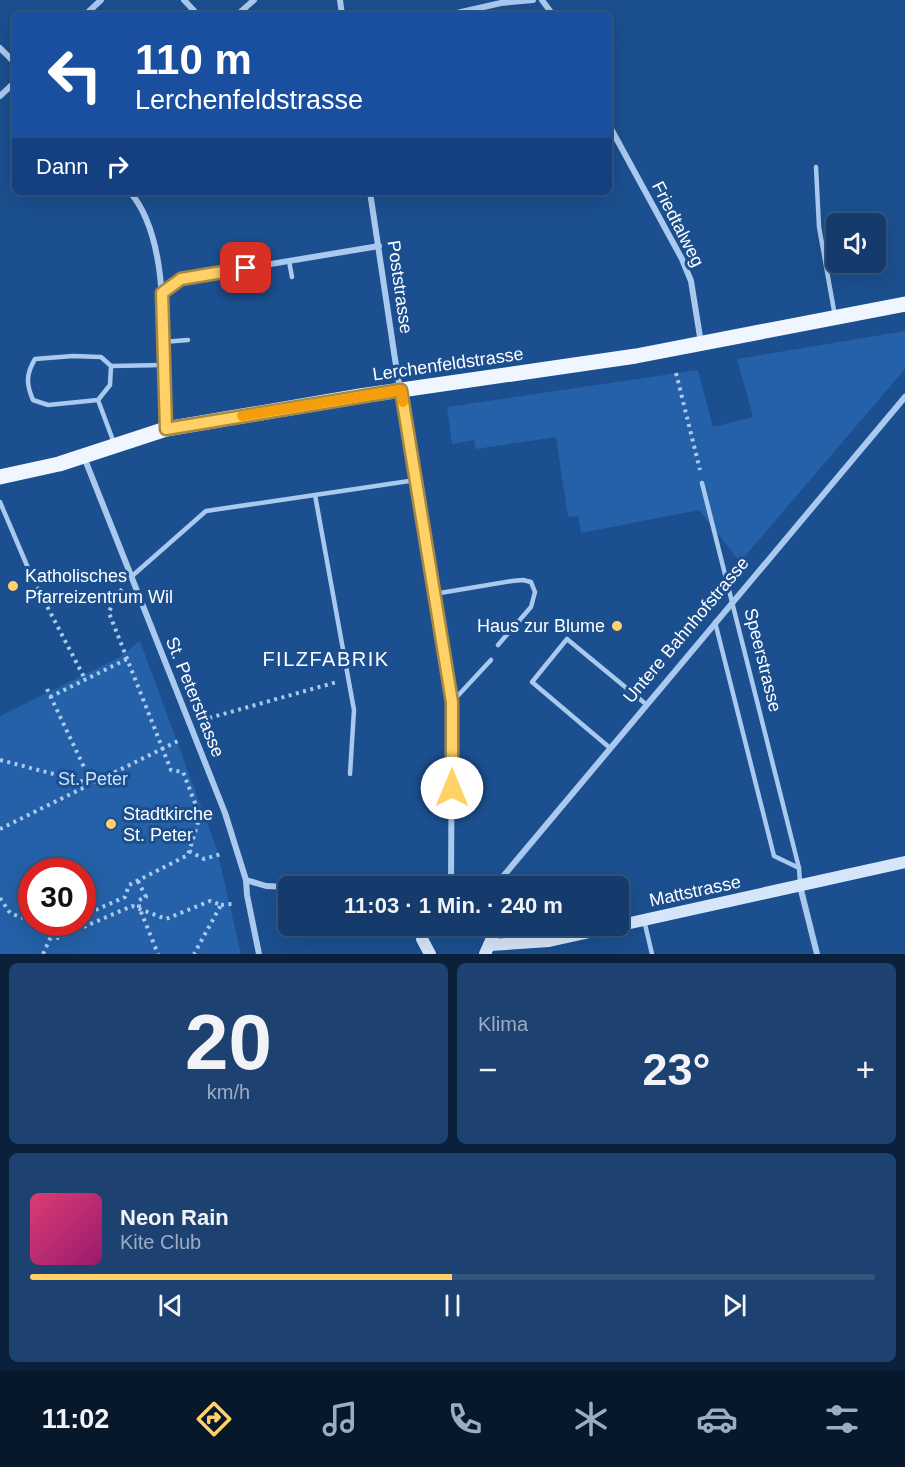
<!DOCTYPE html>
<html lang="de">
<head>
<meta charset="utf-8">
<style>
	:root { --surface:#143b6b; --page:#1d4271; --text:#f1f3f6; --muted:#9dadc1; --line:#33557e; --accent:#ffd166 }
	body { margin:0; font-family:Helvetica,sans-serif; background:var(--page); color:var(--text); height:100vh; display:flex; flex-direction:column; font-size:22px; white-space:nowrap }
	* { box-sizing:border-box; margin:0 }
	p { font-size:20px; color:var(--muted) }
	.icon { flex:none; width:33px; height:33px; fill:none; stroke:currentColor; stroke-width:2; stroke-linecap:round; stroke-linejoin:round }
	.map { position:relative; height:954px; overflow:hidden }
	.panel { display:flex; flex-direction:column; gap:9px; padding:9px; background:#0b203b; flex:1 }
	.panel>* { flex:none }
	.guide { position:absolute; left:12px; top:12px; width:600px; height:183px; border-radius:9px; box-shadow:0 6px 24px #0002,0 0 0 2px var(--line); background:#1a4fa0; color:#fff; overflow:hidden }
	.buttons { position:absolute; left:826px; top:213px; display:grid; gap:12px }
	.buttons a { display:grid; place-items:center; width:60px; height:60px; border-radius:9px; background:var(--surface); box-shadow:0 6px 24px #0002,0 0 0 2px var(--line); font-size:30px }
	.speed { position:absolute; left:18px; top:858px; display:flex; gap:12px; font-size:30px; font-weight:700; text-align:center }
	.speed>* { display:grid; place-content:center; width:78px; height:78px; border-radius:50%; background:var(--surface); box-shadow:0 6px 24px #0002,0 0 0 2px var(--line); line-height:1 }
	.speed .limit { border:9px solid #d22; background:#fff; color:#111 }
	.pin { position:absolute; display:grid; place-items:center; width:51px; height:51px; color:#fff; margin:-26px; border-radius:12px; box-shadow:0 3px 9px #0006 }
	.me { position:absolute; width:66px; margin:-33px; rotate:0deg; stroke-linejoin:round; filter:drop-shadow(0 0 4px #0008) }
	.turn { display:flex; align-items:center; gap:21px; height:126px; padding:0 24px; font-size:27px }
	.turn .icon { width:78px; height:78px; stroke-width:2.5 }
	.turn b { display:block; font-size:42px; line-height:51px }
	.then { display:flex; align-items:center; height:57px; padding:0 24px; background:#0003; gap:12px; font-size:22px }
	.big { font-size:45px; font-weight:600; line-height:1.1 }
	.panel .tile { flex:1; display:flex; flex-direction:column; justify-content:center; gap:9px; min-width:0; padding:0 21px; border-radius:9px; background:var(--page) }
	.panel .dial { align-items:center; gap:0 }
	.dial b { font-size:78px; line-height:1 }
	.song { display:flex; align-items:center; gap:18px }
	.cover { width:72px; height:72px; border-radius:9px; background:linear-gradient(135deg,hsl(340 70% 55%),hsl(320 70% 35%)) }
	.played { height:6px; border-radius:3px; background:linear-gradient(90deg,var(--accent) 50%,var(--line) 50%) }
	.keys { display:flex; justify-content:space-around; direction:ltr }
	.heat { display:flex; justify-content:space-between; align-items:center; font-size:33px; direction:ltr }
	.panel .tiles { flex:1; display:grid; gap:9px; grid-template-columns:1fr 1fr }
	.tile:last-child { grid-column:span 2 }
	.trip { position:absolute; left:278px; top:876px; width:351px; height:60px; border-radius:9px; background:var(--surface); box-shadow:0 6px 24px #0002,0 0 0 2px var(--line); font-weight:600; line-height:60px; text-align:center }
	.tab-bar { display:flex; height:96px; justify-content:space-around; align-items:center; background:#08182b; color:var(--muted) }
	.tab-bar .icon { width:42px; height:42px }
	.tab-bar .active { color:var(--accent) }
	.tab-bar b { font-size:27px; color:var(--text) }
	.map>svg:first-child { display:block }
	.green { fill:#2461a8; fill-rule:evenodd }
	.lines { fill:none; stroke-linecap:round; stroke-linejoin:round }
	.path { stroke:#a9c9ee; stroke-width:4; stroke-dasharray:3 4.5; stroke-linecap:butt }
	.lane { stroke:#a9c9ee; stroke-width:4.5 }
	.street { stroke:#a9c9ee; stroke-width:6 }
	.secondary { stroke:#d6e6fa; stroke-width:12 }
	.primary { stroke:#f0f6ff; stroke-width:15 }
	.route-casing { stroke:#a68842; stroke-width:15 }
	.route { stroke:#ffd166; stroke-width:10 }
	.slow { stroke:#f59e0b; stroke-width:10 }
	.poi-dot { fill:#ffd166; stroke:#1b4f8f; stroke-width:2 }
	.labels { text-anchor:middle; stroke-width:6; stroke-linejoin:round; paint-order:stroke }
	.street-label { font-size:18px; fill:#fff; stroke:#1b4f8f }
	.poi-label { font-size:18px; fill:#fff; stroke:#1b4f8f; text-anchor:start }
	.park-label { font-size:18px; fill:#cfe3fa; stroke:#1b4f8f }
	.neighbourhood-label { font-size:20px; letter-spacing:1.5px; fill:#fff; stroke:#1b4f8f }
</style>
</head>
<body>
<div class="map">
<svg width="905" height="954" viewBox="0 0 905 954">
	<rect width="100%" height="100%" fill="#1b4f8f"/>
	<!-- green -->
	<g class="green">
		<path d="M905,331v38l-165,193 -41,-52 -118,23 -3,-17 -10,1 -12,-80 -80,12 -2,-9 -22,4 -5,-37 251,-37 15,57 40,-10 -16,-58z"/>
		<path d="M140,641l77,209 24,104h-241v-238l118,-58zM32,872h50v50h-50z"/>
	</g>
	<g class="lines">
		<!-- path -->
		<g class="path">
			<path d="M676,373l24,97"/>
			<path d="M37,587l48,92"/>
			<path d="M47,689l45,95"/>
			<path d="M50,697l77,-38"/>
			<path d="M202,720l135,-38"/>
			<path d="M0,760l92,24"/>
			<path d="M0,829l180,-89"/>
			<path d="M189,851l15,8 17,-5"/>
			<path d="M138,881l8,16 -7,3v7l19,47"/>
			<path d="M0,898l10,15 22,8"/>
			<path d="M221,905l11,-1"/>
			<path d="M82,916l43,-19 4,-12 59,-30 12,-39 -17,-44 -12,-2 -62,-157 5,-15 8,-9"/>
			<path d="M36,922l18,7 15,-7"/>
			<path d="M54,929l4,9 74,-32 34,13 44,-18 11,4 -27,49"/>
			<path d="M43,954l11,-24"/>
		</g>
		<!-- lane -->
		<g class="lane">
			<path d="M816,167l3,60 16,89"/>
			<path d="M289,261l3,16"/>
			<path d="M163,342l25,-2"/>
			<path d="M111,366l53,-1"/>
			<path d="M98,400l-50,5 -15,-5c-7,-16 -7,-26 2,-41l38,-3 28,1 10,9 -1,19 -12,15 16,43"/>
			<path d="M702,483l97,385 1,15"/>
			<path d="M315,495l39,215 -4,64"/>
			<path d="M0,502l31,73"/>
			<path d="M131,577l75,-66 210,-31"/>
			<path d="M434,594l78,-13 11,-1 8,2 4,10 -4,15 -33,38"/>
			<path d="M715,622l59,234 25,12"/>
			<path d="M452,702l39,-42"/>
			<path d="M610,748l-78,-66 35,-43 80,66"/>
			<path d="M644,920l8,34"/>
		</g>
		<!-- street -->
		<g class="street">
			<path d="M184,0l14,15"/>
			<path d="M340,0l2,15"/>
			<path d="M542,0l11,15"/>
			<path d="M85,15l16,-15"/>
			<path d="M237,15l17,-15"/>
			<path d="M448,15l53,-12 32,-3"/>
			<path d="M0,48l15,15"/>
			<path d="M0,96l15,-14"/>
			<path d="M609,125l73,134 9,22 10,62"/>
			<path d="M130,192c35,41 33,119 34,170 0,22 1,44 2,65"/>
			<path d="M370,192l25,167 57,343 -1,184"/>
			<path d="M163,293l18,-14 198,-33"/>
			<path d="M84,457l141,356 21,67 1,15 12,59"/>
			<path d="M246,880l20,6 22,1"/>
			<path d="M495,886l410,-489"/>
			<path d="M800,886l17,68"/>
		</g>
		<!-- secondary -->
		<g class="secondary">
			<path d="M422,926v13l8,15"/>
			<path d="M490,945l59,-4 356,-79"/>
			<path d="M485,954l8,-18v-10"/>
		</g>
		<!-- primary -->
		<path class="primary" d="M0,477l59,-13 107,-35 194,-33 276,-40 269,-52"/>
	</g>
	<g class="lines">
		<!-- route casing -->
		<g class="route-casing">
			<path id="route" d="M246,268l-65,11 -19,14 4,136 235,-39 51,312v86"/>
		</g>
		<!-- route -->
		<use href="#route" class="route"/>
		<!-- slow -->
		<path class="slow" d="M242,416l159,-26 2,12"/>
	</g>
	<!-- markers -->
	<g class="poi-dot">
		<circle cx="13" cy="586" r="6"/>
		<circle cx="617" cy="626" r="6"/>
		<circle cx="111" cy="824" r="6"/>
	</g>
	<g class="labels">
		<!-- street labels -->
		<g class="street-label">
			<text transform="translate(678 224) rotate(63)" y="6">Friedtalweg</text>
			<text transform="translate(400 287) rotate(82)" y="6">Poststrasse</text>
			<text transform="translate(448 364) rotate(-8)" y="6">Lerchenfeldstrasse</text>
			<text transform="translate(686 630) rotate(-50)" y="6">Untere Bahnhofstrasse</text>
			<text transform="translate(763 660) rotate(76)" y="6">Speerstrasse</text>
			<text transform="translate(195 697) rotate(68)" y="6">St. Peterstrasse</text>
			<text transform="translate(695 891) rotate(-12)" y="6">Mattstrasse</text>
		</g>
		<!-- poi labels -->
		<g class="poi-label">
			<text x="25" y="582">Katholisches<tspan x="25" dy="21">Pfarreizentrum Wil</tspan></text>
			<text x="605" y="632" text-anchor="end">Haus zur Blume</text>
			<text x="123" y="820">Stadtkirche<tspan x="123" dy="21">St. Peter</tspan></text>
		</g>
		<!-- park labels -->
		<g class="park-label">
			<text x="93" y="785">St. Peter</text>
		</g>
		<!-- neighbourhood labels -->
		<g class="neighbourhood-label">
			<text x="326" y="666">FILZFABRIK</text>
		</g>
	</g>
</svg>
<div class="buttons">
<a><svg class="icon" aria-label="sound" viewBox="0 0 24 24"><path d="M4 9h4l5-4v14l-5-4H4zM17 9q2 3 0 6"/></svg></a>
</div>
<div class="speed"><div class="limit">30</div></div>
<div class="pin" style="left:246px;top:268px;background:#d93025"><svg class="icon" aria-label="arrive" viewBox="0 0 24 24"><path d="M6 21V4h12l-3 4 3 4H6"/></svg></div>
<svg class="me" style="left:452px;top:788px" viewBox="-20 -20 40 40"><circle r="19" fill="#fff"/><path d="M0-13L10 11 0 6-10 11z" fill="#ffd166"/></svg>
<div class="trip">11:03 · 1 Min. · 240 m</div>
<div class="guide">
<div class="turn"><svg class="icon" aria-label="left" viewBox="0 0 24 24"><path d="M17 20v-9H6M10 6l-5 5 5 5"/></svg><div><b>110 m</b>Lerchenfeldstrasse</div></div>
<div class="then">Dann<svg class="icon" aria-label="right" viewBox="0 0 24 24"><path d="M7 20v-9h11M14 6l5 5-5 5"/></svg></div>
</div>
</div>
<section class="panel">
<div class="tiles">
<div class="tile dial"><b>20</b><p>km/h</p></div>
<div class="tile"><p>Klima</p>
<div class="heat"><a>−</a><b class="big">23°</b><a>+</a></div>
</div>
<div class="tile">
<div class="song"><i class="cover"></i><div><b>Neon Rain</b><p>Kite Club</p></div></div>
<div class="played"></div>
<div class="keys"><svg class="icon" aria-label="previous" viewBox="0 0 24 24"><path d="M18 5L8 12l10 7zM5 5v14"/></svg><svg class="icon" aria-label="pause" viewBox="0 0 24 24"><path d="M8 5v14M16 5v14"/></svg><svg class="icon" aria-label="next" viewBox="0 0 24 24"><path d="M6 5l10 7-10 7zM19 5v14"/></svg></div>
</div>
</div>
</section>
<nav class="tab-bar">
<b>11:02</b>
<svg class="icon active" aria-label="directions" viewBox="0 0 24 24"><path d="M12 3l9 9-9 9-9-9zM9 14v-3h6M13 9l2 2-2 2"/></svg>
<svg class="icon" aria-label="music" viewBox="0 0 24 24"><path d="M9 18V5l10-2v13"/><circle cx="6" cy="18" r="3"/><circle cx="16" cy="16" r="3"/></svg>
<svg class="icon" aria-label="phone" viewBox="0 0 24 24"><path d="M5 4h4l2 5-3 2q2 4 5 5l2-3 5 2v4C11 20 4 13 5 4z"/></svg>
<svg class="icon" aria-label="climate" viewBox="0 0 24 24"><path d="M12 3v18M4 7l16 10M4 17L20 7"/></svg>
<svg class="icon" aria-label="car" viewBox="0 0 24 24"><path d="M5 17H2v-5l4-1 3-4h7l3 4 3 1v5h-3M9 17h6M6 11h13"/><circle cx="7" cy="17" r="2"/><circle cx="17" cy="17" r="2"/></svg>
<svg class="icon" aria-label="filters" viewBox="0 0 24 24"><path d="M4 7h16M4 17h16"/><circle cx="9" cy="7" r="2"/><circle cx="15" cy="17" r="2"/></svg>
</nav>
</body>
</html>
